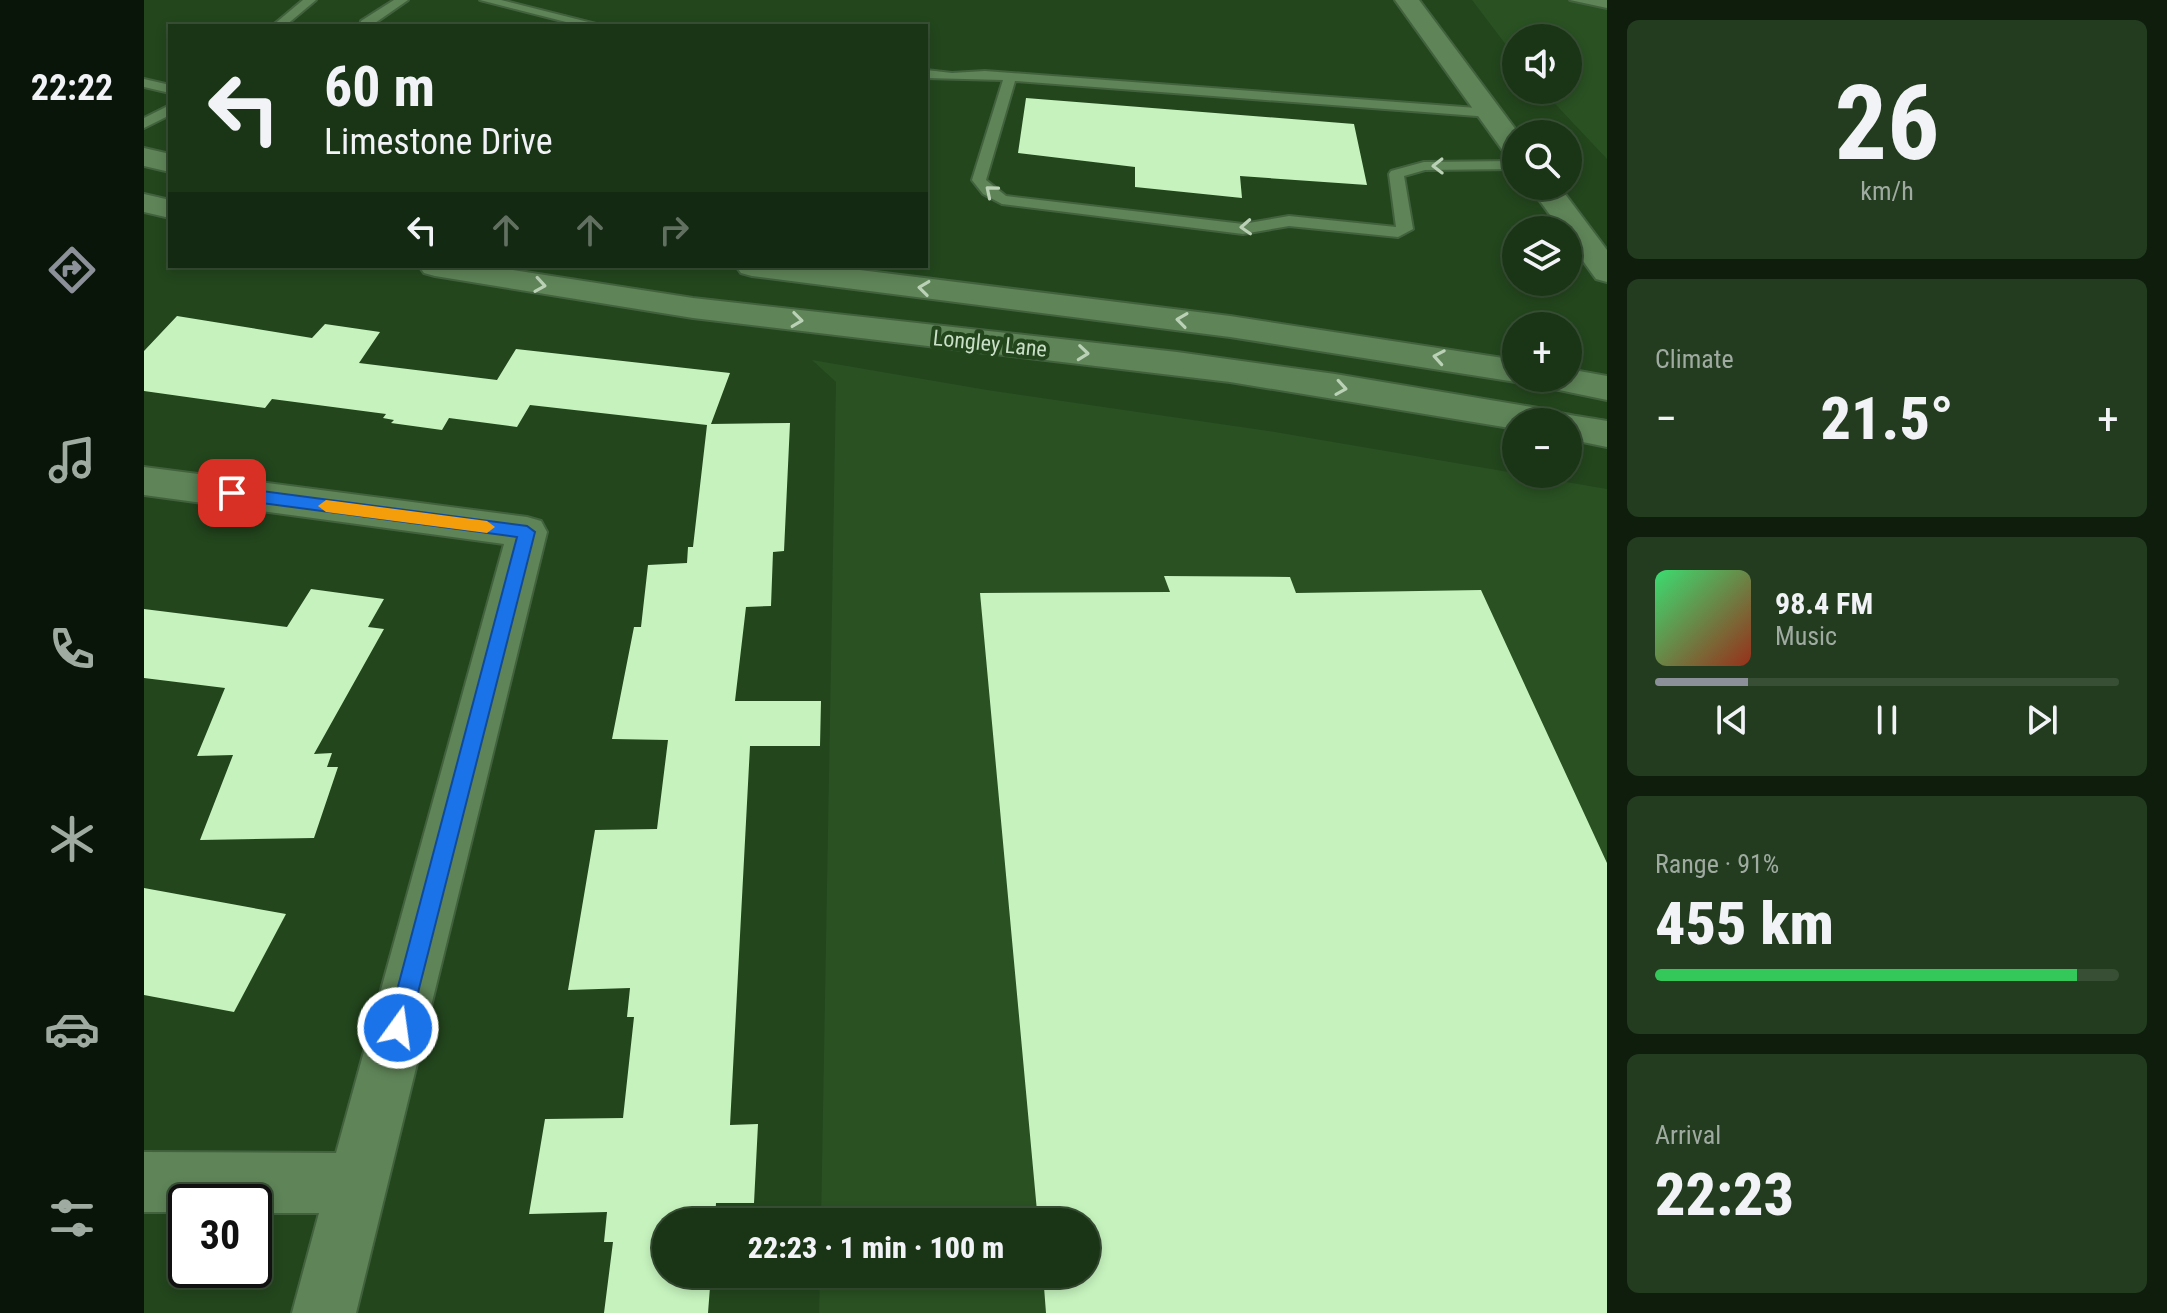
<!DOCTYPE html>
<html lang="en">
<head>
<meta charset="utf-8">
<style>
	:root { --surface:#1a3416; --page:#233c1f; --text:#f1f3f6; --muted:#9faaa1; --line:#384f35; --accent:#8c9099 }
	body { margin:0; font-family:"Roboto Condensed",sans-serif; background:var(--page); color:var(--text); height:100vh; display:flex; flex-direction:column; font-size:30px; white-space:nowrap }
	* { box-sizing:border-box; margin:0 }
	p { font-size:26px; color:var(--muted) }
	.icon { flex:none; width:44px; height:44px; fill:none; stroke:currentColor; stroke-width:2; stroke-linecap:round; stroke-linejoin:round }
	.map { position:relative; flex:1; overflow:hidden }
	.panel { display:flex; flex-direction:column; gap:20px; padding:20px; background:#0e1d0c; width:560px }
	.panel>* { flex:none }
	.banner { position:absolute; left:24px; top:24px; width:760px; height:244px; border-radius:0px; box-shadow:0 4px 12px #0003,0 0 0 2px var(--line); background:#1a3416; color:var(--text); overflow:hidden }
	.tools { position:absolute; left:1358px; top:24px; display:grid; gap:16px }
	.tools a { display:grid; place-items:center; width:80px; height:80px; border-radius:50%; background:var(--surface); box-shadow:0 4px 12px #0003,0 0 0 2px var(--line); font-size:40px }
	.speed { position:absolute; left:24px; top:1184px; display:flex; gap:16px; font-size:40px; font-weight:700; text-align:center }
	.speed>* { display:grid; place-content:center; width:104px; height:104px; border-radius:50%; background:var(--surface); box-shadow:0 4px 12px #0003,0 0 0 2px var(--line); line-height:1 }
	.speed .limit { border:4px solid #111; border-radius:12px; background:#fff; color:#111 }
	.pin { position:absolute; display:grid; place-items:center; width:68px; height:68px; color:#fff; margin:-34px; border-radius:16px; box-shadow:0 4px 12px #0006 }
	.me { position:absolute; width:88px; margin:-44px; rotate:14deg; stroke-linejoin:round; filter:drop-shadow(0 0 6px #0008) }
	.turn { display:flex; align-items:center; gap:28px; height:168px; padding:0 24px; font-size:36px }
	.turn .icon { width:104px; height:104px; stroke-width:2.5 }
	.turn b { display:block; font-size:56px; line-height:68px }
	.lanes { display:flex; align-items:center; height:76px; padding:0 24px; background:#0003; justify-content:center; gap:40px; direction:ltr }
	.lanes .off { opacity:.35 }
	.big { font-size:60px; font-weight:800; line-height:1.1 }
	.panel .widget { flex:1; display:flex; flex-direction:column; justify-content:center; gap:12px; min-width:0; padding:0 28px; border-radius:12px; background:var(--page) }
	.panel .dial { align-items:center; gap:0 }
	.dial b { font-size:104px; line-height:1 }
	.song { display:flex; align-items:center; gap:24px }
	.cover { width:96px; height:96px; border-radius:12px; background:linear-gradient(135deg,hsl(140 70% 55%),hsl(10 70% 35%)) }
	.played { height:8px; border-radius:4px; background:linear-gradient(90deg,var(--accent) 20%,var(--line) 20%) }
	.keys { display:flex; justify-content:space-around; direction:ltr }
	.heat { display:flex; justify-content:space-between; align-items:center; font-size:44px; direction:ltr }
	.charge { height:12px; border-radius:6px; background:linear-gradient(90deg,#34c759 91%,var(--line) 0) }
	.trip { position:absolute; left:508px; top:1208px; width:448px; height:80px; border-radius:40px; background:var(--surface); box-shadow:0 4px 12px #0003,0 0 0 2px var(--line); font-weight:800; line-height:80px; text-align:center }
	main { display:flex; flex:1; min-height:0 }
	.tabs { display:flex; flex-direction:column; width:144px; justify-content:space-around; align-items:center; background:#0a1509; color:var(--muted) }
	.tabs .icon { width:56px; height:56px }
	.tabs .current { color:var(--accent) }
	.tabs b { font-size:36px; color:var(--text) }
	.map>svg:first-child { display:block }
	.built { fill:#295122 }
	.building { fill:#c5f2bd }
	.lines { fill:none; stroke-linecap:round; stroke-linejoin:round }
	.service-casing { stroke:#42623e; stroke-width:4 }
	.minor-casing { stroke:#42623e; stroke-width:4 }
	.secondary-casing { stroke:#42623e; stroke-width:4 }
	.service { fill:#5f8458; fill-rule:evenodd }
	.minor { fill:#5f8458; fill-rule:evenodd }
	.secondary { fill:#5f8458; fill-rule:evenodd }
	.oneway { stroke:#bad1b6 }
	.route { fill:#1a73e8; stroke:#114b97; stroke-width:2 }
	.slow { fill:#f59e0b }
	.labels { text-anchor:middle; stroke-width:8; stroke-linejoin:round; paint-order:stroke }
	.far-street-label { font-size:22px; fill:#cadfc7; stroke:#23461d }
</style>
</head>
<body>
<main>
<nav class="tabs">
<b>22:22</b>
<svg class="icon current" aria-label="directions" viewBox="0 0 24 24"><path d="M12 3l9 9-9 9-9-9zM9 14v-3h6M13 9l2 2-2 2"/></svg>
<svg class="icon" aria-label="music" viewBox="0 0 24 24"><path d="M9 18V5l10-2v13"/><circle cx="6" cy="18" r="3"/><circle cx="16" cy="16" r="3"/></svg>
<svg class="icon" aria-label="phone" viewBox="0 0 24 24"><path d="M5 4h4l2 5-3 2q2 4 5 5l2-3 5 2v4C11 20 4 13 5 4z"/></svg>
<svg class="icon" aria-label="climate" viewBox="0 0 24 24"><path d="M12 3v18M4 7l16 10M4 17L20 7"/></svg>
<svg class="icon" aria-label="car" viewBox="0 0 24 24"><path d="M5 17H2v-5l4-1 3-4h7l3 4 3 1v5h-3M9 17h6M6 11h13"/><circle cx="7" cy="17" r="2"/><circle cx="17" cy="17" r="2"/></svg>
<svg class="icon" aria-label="filters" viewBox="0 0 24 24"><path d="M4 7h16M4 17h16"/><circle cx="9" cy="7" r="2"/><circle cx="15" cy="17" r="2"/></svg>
</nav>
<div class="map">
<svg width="1463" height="1313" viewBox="0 0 1463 1313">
	<rect width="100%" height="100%" fill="#23461d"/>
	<!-- built -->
	<g class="built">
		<path d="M1328,0h135v159l-65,-69h26v-52h-52v20z"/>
		<path d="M668,360l175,30 288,42 332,57v824h-788l1,-39h266v-52h-265l15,-840z"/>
	</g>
	<!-- building -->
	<g class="building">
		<path d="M882,98l328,26 13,61 -127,-9 2,22 -107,-11v-20l-117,-14z"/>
		<path d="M33,316l135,22 13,-14 55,8 -21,31 138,17 19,-31 214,24 -19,51 79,-1 -6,128 -11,1 -2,54 -25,1 -11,94h86l-1,45h-70l-20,379 28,-1 -4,79h-38l-1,19h-49v52h45l-3,39h-104l9,-71h-9l3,-30 -78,2 16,-95 78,-1 11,-101h-7l3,-29 -62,2 27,-160 62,-1 11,-89 -56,-1 22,-112h7l7,-62 39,-2 1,-16h5l14,-122 -177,-20 -13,22 -68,-9 -7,12 -51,-7 3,-3 -11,-2 3,-4 -114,-15 -7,9 -121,-17v-40z"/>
		<path d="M1020,576l126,1 6,16 185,-3 126,273v450h-561l-3,-39h43v-52h-48l-58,-629 190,-1z"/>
		<path d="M167,589l73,10 -16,28 16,2 -70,125 18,-1 -5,14h11l-24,71 -114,2 33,-85 -36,1 28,-68 -81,-10v-69l143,18z"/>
		<path d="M0,888l142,26 -52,98 -90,-17z"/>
	</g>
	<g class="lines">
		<!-- service casing -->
		<g class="service-casing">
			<g id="service">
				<path d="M159,0h13l-31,26h-13z"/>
				<path d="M250,0h14l-33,23 3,3h-18l1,-5z"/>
				<path d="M336,0h21l103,26h-22z"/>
				<path d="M1426,0h37v8z"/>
				<path d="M782,70l26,3 33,-2 505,38 7,4 -7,4 -475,-36 -29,99 20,16 237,28 46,-8 107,11 -7,-53 2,-3 33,-9 92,-1v8l-91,1 -21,6 9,53 -15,8 -109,-11 -46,8 -241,-30 -19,-10 -11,-14 31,-100 -77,-2z"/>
				<path d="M0,79l26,6v8l-26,-6z"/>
				<path d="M26,105v10l-26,13v-10z"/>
			</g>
		</g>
		<!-- minor casing -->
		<g class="minor-casing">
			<g id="minor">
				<path d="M1251,0h24l100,134h-3v23l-10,-2z"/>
				<path d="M1385,186h30l48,64v32l-11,-3 -28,-39v-10h-7z"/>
				<path d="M0,467l383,50 14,4 6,11 -191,781h-64l27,-100h-65v-11h-68v10h-42v-60l192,1 168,-609 -360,-49z"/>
			</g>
		</g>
		<!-- secondary casing -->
		<g class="secondary-casing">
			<g id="secondary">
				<path d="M0,148l26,6v18l-26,-6z"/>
				<path d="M0,194l26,6v18l-26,-6z"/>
				<path d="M275,266h68l206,32 484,54 158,22 209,35c20,6 40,8 63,12v26l-39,-8v-17h-52v7l-286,-47 -537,-64 -258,-42 -11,-3z"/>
				<path d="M592,266h92l402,50 286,44v18h13l-13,4 -286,-45 -478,-61 -11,-3z"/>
				<path d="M1424,369l39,7v24l-67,-14 -6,-8h34z"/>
			</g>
		</g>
		<!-- service -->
		<use href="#service" class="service"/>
		<!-- minor -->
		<use href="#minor" class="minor"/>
		<!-- secondary -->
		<use href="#secondary" class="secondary"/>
	</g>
	<!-- one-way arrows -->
	<defs><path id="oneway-chevron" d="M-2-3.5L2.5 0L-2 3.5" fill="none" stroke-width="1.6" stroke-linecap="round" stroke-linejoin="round" transform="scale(2)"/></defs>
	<g class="oneway">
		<use href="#oneway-chevron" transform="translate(1294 166) rotate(179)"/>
		<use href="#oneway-chevron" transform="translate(847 191) rotate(-140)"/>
		<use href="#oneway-chevron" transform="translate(1102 227) rotate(177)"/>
		<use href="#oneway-chevron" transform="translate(396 285) rotate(9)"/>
		<use href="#oneway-chevron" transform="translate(780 288) rotate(-173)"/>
		<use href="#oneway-chevron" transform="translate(653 320) rotate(7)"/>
		<use href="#oneway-chevron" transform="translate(1038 320) rotate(-172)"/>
		<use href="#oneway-chevron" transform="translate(939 353) rotate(6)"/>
		<use href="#oneway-chevron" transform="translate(1295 357) rotate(-170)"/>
		<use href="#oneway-chevron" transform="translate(1197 388) rotate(9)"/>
	</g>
	<!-- route -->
	<path class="route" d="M88,487l295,39 8,6 -126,496 -3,8 -8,3 -8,-3 -3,-8 130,-491 -285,-38 -8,-6z"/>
	<!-- slow -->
	<path class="slow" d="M182,500l161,21 8,6 -8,6 -161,-21 -8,-6z"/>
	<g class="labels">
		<!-- far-street labels -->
		<g class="far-street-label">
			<text transform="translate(846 343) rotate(6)" y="8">Longley Lane</text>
		</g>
	</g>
</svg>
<div class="tools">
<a><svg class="icon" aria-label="sound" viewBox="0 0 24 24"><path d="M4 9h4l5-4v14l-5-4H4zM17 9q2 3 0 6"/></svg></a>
<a><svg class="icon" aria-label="search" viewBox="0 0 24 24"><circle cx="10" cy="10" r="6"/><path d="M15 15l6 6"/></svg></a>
<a><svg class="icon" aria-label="layers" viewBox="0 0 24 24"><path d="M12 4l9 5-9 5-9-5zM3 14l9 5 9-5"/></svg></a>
<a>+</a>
<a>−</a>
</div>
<div class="speed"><div class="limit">30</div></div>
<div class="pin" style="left:88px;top:493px;background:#d93025"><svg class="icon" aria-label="arrive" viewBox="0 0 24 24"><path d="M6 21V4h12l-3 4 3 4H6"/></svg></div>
<svg class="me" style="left:254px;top:1028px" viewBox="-20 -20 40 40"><circle r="17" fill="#1a73e8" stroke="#fff" stroke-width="3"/><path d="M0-11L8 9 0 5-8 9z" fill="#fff"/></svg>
<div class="trip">22:23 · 1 min · 100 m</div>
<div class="banner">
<div class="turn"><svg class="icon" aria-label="left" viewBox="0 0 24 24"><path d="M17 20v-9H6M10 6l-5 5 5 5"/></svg><div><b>60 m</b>Limestone Drive</div></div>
<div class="lanes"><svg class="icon" aria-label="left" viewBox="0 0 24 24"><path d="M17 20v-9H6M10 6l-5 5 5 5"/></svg><svg class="icon off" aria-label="ahead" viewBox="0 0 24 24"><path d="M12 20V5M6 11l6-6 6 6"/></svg><svg class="icon off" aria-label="ahead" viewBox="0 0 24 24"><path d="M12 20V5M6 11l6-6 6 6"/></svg><svg class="icon off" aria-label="right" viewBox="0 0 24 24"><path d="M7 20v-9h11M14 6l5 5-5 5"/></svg></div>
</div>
</div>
<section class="panel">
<div class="widget dial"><b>26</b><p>km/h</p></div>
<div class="widget"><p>Climate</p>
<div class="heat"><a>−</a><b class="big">21.5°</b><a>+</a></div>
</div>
<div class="widget">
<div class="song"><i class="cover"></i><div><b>98.4 FM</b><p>Music</p></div></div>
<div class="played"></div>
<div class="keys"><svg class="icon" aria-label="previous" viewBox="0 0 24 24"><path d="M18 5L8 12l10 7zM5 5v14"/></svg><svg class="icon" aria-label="pause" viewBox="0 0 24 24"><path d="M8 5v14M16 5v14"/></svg><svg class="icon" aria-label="next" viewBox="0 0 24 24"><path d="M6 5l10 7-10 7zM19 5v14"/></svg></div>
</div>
<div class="widget"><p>Range · 91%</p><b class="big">455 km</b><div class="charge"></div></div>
<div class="widget"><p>Arrival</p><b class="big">22:23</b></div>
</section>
</main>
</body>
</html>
